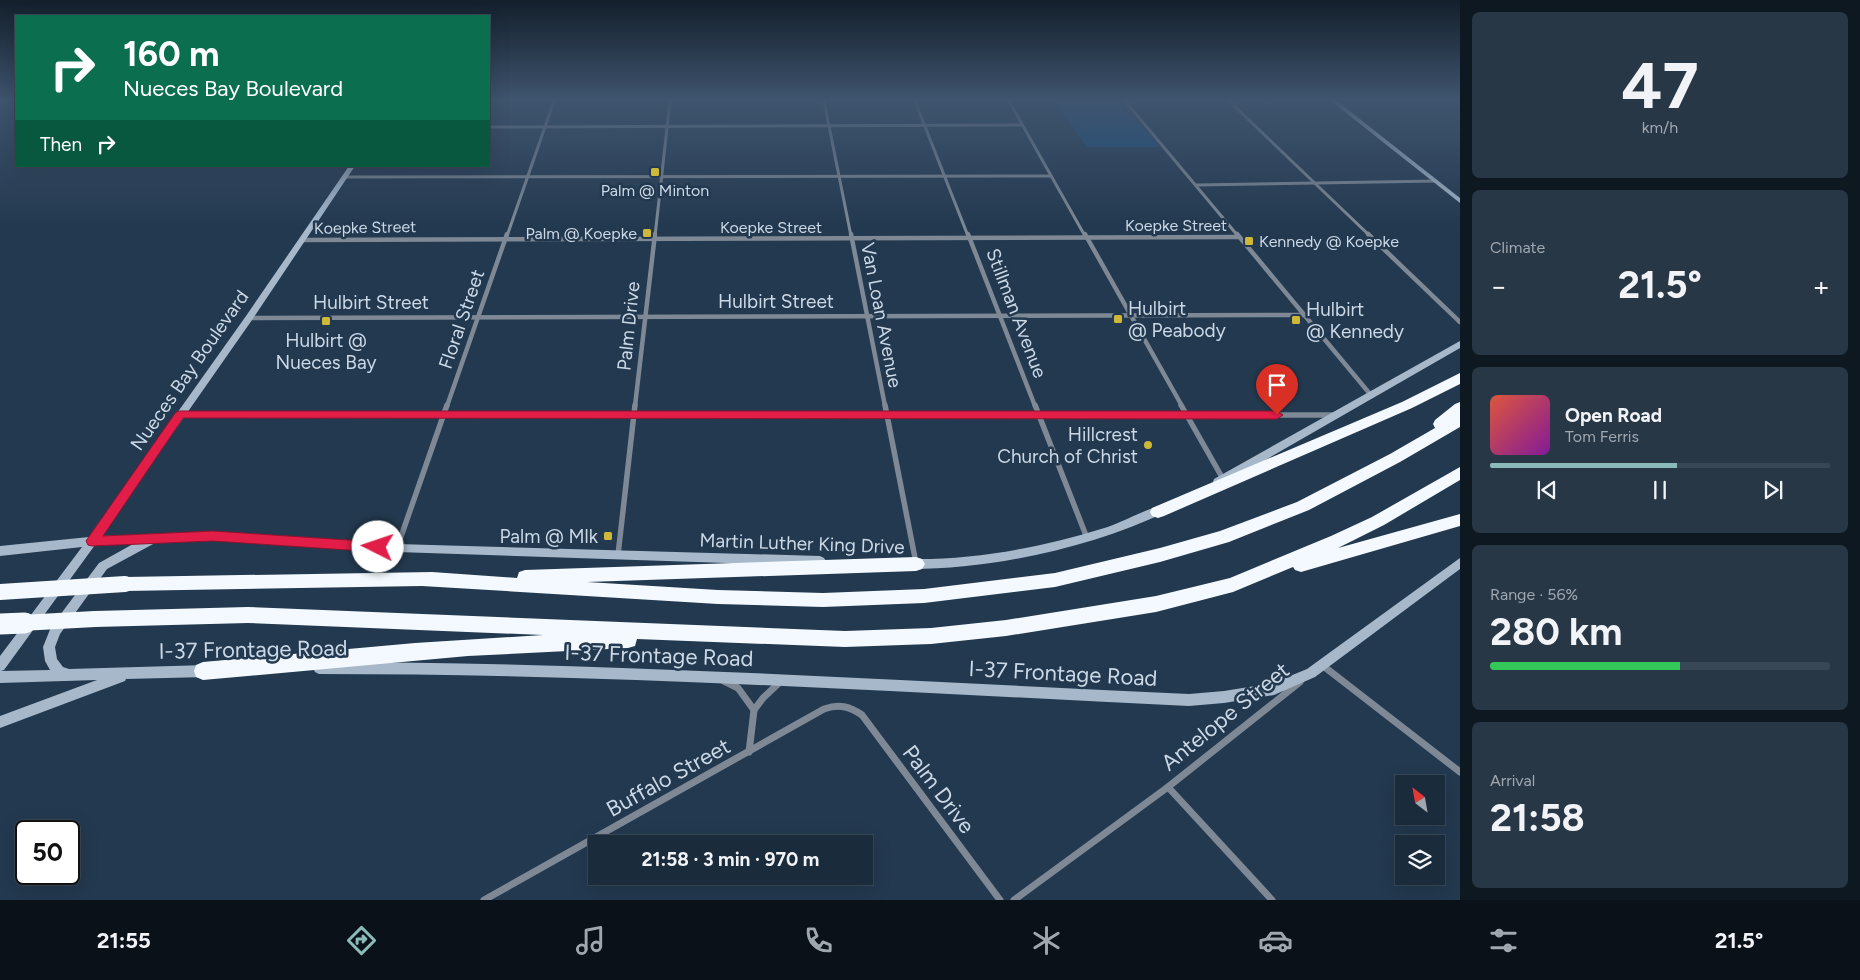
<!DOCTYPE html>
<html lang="en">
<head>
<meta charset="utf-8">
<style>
	:root { --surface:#1a2b3b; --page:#273746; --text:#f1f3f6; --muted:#9fa7af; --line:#384755; --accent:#8bbbb9 }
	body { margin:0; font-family:Figtree,sans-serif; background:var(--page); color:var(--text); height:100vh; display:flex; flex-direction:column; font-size:19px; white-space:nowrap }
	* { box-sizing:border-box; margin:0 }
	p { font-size:16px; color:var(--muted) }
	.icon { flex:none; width:28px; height:28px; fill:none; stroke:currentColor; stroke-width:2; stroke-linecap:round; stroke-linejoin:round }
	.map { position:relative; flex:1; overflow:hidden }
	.details { display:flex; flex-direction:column; gap:12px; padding:12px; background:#0e1820; width:400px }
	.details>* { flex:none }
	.hud { position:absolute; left:15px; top:15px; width:475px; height:152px; border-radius:0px; box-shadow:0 5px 20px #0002,0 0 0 1px var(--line); background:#0b6e4f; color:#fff; overflow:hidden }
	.needle { width:32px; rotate:329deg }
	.controls { position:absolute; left:1395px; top:775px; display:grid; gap:10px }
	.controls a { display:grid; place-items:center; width:50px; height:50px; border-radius:0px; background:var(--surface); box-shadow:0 5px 20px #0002,0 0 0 1px var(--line); font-size:25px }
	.speed { position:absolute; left:15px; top:820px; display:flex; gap:10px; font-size:25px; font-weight:700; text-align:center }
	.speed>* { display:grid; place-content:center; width:65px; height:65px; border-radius:50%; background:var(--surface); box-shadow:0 5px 20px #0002,0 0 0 1px var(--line); line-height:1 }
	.speed .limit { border:2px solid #111; border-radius:8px; background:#fff; color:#111 }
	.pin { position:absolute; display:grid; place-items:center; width:42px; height:42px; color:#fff; margin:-51px -21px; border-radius:50% 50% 50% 0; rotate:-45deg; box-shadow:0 0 5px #0007 }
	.pin .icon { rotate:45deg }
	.me { position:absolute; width:55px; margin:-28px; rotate:274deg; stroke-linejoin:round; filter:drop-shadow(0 0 4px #0008) }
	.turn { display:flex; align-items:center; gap:18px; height:105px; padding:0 25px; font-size:22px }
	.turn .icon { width:65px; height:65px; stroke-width:2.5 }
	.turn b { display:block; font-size:35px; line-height:42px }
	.then { display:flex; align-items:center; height:48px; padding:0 25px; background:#0003; gap:10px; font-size:19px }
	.big { font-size:38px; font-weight:700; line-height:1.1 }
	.details .card { flex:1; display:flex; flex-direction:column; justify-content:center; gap:8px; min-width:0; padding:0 18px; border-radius:8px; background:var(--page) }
	.details .dial { align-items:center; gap:0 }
	.dial b { font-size:65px; line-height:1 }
	.song { display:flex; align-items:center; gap:15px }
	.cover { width:60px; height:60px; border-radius:8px; background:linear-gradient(135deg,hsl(10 70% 55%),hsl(290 70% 35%)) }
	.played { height:5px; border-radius:2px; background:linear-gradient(90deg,var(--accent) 55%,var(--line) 55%) }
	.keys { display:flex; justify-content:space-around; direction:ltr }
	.heat { display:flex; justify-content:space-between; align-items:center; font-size:28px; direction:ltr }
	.charge { height:8px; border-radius:4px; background:linear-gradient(90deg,#34c759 56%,var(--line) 0) }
	.trip { position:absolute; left:588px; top:835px; width:285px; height:50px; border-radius:0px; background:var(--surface); box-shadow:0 5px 20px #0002,0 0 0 1px var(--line); font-weight:700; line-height:50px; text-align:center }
	.dock { display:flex; height:80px; justify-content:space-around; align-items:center; background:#0a1118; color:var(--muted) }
	.dock .icon { width:35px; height:35px }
	.dock .active { color:var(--accent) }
	.dock b { font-size:22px; color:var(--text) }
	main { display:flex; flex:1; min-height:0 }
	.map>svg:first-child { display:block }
	.green { fill:#154d7d }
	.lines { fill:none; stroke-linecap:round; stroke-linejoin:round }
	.street-far3 { stroke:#7e8995; stroke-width:3 }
	.street-far2 { stroke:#7e8995; stroke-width:4.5 }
	.street-far1 { stroke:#7e8995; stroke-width:5.5 }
	.street { stroke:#7e8995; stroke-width:7 }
	.secondary { fill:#a6b8ca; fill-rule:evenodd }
	.highway { fill:#f3f9fe; fill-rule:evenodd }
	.highway-bridge-far1 { stroke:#f3f9fe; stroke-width:16 }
	.highway-bridge { stroke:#f3f9fe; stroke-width:21 }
	.route { fill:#e11d48; stroke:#92132f }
	.poi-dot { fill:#cfb837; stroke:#23394f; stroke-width:2 }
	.labels { text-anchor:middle; stroke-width:5; stroke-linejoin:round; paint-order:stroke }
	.far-poi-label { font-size:16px; fill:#cbd8e6; stroke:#23394f }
	.far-street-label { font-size:16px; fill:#cbd8e6; stroke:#23394f }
	.street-label { font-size:19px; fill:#cbd8e6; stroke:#23394f }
	.poi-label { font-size:19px; fill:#cbd8e6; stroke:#23394f; text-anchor:start }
	.near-street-label { font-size:22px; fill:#cbd8e6; stroke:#23394f }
</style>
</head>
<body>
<main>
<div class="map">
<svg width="1460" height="900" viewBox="0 0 1460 900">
	<rect width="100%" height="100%" fill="#23394f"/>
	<!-- green -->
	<path class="green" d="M1054,101h67l39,46h-73z"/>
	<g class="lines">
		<!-- street-far3 -->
		<g class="street-far3">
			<path d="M824,101l27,135"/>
			<path d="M915,101l53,135"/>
			<path d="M1009,101l76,135"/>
			<path d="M1125,101l113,135"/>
			<path d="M1229,101l141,135"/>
			<path d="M489,127l533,-2"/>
			<path d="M344,177l707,-1"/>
			<path d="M1196,185l240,-4"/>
			<path d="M507,236l47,-135"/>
			<path d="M655,236l15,-135"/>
		</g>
		<!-- street-far2 -->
		<g class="street-far2">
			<path d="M851,234l34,172"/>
			<path d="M968,234l67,172"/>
			<path d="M1085,234l97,172"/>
			<path d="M1237,234l133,160"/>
			<path d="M1368,234l92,88"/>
			<path d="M302,240l937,-3"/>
			<path d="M249,318l1055,-3"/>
			<path d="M447,406l60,-172"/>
			<path d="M635,406l20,-172"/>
		</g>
		<!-- street-far1 -->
		<g class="street-far1">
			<path d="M885,405l31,158"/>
			<path d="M1035,405l52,133"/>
			<path d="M1181,405l42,74"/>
			<path d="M180,415h1152"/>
			<path d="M397,548l50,-143"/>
			<path d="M618,555l17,-150"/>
		</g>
		<!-- street -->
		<g class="street">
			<path d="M1322,665l138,107"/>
			<path d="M724,681l14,7 16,22"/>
			<path d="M749,752l5,-42 9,-12 17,-16"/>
			<path d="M1168,787l104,113"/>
			<path d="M484,900l340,-191c15,-5 25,-3 38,6l138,185"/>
			<path d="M1014,900l154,-113 132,-105"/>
		</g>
		<!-- secondary -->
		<g class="secondary">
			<path d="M1331,101h6l123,97v5z"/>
			<path d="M349,166h6l-103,154 -151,216 112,-4 184,12 423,12 4,2 2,3 -2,3 -4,2 -423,-14 -184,-12 -58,3 -48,26 -47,65 -5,13 2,12 6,8 6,2 138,-4 4,2 2,4 -2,4 -4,2 -81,2 -1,2 -125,47v-12l97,-36 -97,3v-27l82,-109 -82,9v-10l89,-9 157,-221zM133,544l-34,19 -48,64 -8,20 2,14 5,9 -49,1 3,-1 91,-125z"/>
			<path d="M1460,341v7l-238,137h-8l-1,-3 1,-3z"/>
			<path d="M1162,505l4,1 1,3 -1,3c-73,35 -173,57 -254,57l-4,-2 -2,-3 2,-3 4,-2c62,1 131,-12 189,-30 21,-6 40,-18 61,-24z"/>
			<path d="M1460,558v11l-145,108 -41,18 -50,8 -35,3c-290,-14 -580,-32 -870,-32l-4,-2 -2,-4 2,-4 4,-2c290,0 580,19 870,32l35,-3 49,-8 34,-14z"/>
		</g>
		<!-- highway -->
		<g class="highway">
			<path d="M1460,373v11l-48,24 -248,108 -6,2 -6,-2 -2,-4 2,-4 250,-106z"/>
			<path d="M1460,402v25l-60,35 -91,48 -80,32 -69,20 -105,25 -131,16 -101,4 -105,-3 -296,-18 -297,5 -6,-2 -3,-5 3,-5 6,-2 307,-5 85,6 2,-6 6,-2 391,-13 6,2 3,5 -3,5 -6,2 -329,11 131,8 105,3 101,-4 131,-16 105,-25 60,-17 77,-29 93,-48 45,-26 -2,-4 2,-4 20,-16z"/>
			<path d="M1460,467v13l-76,45 -46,23 122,-34v12l-159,46 -6,-2 -2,-3 -60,25 -77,20 -150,24 -75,8 -86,3 -208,-8 -2,7 -7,2 -160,8 -265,24 -7,-3 -2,-6 2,-6 7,-3 212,-19 128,-8 -295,-12 -153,4 -6,-2 -3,-6 3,-6 6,-2 153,-4 597,24 86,-3 75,-8 150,-24 74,-18 101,-42 41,-19z"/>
		</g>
		<!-- highway-bridge-far1 -->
		<g class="highway-bridge-far1">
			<path d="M0,592l125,-8"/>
			<path d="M2,624l93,-5"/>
		</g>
		<!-- highway-bridge -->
		<path class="highway-bridge" d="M0,624l25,-1"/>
	</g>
	<!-- sky -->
	<linearGradient id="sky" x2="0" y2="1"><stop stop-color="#131f2b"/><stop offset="0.44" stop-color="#3f546e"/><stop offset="1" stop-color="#3f546e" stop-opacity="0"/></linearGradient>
	<rect width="1460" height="227" fill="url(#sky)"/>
	<!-- route -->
	<path class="route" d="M180,411h1097l6,4 -6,4 -1094,-1 -80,118 110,-5 165,11 5,1 2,4 -2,3 -5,2 -165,-11 -121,5 -4,-1 -2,-4 2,-3 88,-126z"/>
	<!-- markers -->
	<g class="poi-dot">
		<rect x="650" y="167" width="10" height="10" rx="2.5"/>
		<rect x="642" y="228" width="10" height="10" rx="2.5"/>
		<rect x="1244" y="236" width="10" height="10" rx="2.5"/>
		<rect x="1113" y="314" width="10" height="10" rx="2.5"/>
		<rect x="1291" y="315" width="10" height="10" rx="2.5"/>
		<rect x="321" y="316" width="10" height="10" rx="2.5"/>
		<circle cx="1148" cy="445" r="5"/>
		<rect x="603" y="531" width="10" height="10" rx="2.5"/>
	</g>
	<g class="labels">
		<!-- far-poi labels -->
		<g class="far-poi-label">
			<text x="655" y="196">Palm @ Minton</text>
			<text x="637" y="239" text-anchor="end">Palm @ Koepke</text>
			<text x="1259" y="247" text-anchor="start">Kennedy @ Koepke</text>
		</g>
		<!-- far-street labels -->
		<g class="far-street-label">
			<text x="1176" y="231">Koepke Street</text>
			<text transform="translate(365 227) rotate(-1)" y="6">Koepke Street</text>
			<text x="771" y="233">Koepke Street</text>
		</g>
		<!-- street labels -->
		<g class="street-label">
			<text x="776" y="308">Hulbirt Street</text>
			<text x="371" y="309">Hulbirt Street</text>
			<text transform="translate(1017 313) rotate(69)" y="7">Stillman Avenue</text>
			<text transform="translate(882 315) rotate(79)" y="7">Van Loan Avenue</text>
			<text transform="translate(461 319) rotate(-71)" y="7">Floral Street</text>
			<text transform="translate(628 326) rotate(-84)" y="7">Palm Drive</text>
			<text transform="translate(189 370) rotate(-55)" y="7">Nueces Bay Boulevard</text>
			<text transform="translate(802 543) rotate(2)" y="7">Martin Luther King Drive</text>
		</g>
		<!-- poi labels -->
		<g class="poi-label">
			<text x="1128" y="315">Hulbirt<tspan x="1128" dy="22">@ Peabody</tspan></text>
			<text x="1306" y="316">Hulbirt<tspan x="1306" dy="22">@ Kennedy</tspan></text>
			<text x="326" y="347" text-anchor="middle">Hulbirt @<tspan x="326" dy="22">Nueces Bay</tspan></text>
			<text x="1138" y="441" text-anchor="end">Hillcrest<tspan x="1138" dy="22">Church of Christ</tspan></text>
			<text x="598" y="543" text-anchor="end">Palm @ Mlk</text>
		</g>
		<!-- near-street labels -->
		<g class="near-street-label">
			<text transform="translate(253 649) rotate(-1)" y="8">I-37 Frontage Road</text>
			<text transform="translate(659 655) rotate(2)" y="8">I-37 Frontage Road</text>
			<text transform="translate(1063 673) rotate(3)" y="8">I-37 Frontage Road</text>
			<text transform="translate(1225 716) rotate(-39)" y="8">Antelope Street</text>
			<text transform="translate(668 777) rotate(-29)" y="8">Buffalo Street</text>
			<text transform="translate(939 789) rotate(53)" y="8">Palm Drive</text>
		</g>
	</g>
</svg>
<div class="controls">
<a><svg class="needle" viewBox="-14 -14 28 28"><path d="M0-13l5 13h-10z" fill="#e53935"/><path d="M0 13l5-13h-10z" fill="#9fa7af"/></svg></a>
<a><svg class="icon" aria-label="layers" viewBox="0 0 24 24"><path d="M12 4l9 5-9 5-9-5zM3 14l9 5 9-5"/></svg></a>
</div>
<div class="speed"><div class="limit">50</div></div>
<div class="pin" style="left:1277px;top:415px;background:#d93025"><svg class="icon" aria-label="arrive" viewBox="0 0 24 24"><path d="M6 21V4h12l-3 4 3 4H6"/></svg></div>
<svg class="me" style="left:378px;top:547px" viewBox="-20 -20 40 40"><circle r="19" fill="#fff"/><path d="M0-13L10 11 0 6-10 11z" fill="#e11d48"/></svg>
<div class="trip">21:58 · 3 min · 970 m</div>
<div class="hud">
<div class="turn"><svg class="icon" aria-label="right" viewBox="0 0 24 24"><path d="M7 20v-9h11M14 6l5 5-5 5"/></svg><div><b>160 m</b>Nueces Bay Boulevard</div></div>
<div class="then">Then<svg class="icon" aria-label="right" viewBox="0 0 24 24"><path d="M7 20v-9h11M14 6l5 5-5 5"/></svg></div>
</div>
</div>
<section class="details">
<div class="card dial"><b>47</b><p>km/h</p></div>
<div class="card"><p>Climate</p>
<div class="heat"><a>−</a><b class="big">21.5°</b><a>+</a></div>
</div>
<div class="card">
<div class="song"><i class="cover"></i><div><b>Open Road</b><p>Tom Ferris</p></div></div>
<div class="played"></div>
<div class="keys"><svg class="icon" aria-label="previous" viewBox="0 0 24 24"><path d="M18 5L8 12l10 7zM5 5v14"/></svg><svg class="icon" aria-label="pause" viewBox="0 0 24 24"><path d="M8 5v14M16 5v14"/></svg><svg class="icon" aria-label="next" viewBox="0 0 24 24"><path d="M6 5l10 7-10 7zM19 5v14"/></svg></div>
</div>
<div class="card"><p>Range · 56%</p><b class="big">280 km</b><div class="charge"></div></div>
<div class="card"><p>Arrival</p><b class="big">21:58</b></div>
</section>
</main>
<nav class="dock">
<b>21:55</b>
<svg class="icon active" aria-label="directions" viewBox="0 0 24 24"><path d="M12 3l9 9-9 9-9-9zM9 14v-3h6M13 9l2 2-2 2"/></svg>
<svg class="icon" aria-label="music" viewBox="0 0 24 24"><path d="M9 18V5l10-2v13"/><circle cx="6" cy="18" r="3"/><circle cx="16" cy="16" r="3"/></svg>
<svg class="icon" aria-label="phone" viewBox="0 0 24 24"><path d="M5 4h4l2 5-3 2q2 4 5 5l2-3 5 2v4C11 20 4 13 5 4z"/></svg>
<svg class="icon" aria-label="climate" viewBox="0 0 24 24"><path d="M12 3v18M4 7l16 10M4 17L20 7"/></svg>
<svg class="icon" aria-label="car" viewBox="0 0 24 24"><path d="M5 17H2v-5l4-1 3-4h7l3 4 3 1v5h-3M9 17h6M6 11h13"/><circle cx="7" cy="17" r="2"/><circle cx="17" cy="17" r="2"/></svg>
<svg class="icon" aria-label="filters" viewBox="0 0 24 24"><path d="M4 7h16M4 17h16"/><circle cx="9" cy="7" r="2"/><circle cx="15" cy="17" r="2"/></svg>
<b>21.5°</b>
</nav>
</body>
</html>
